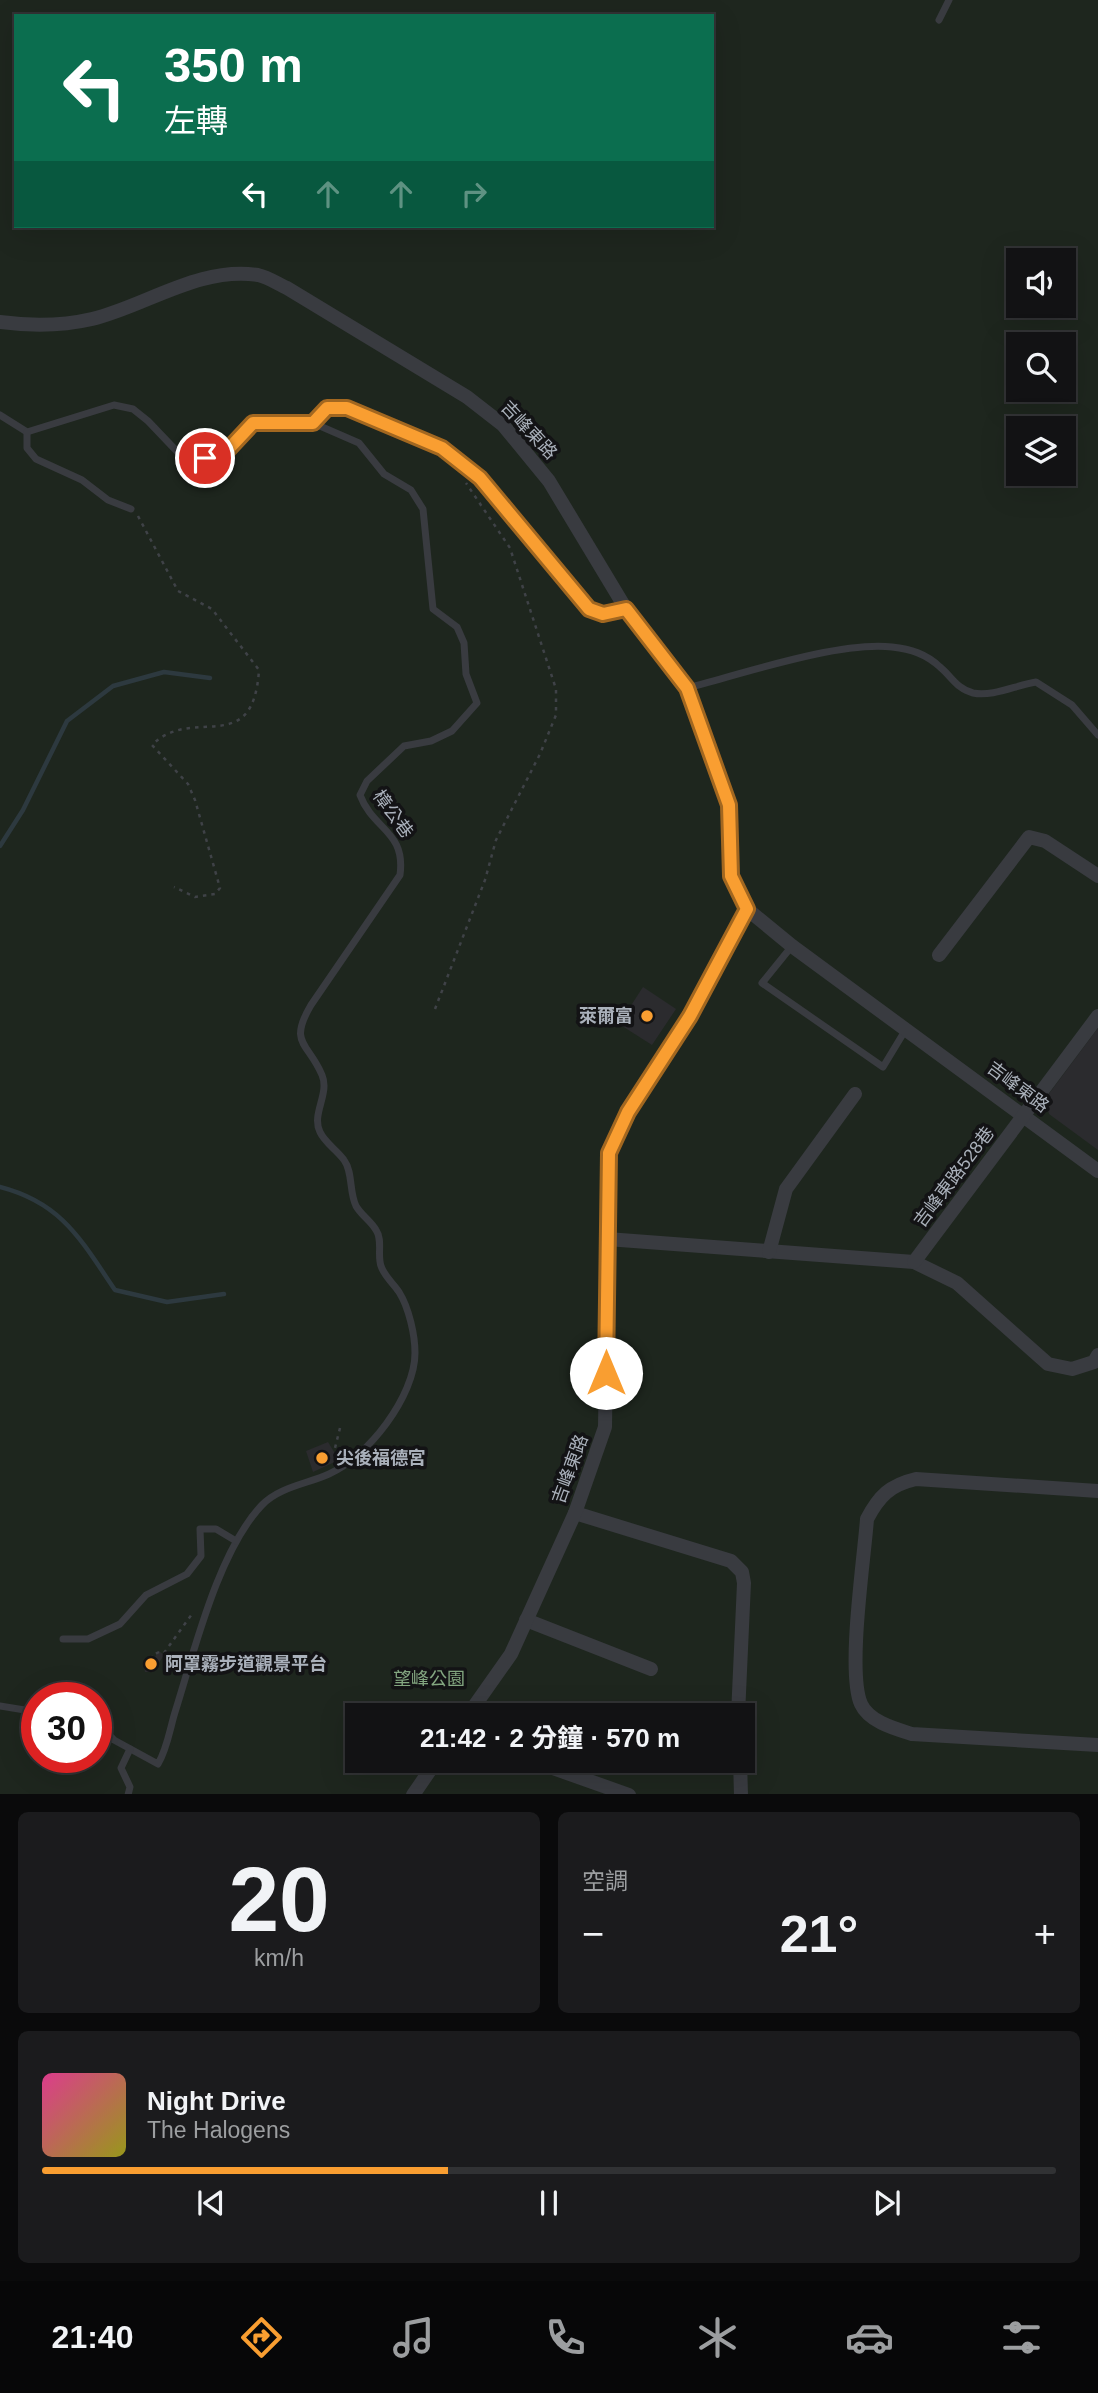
<!DOCTYPE html>
<html lang="zh-TW">
<head>
<meta charset="utf-8">
<style>
	:root { --surface:#121214; --page:#1b1b1d; --text:#f1f3f6; --muted:#9c9ea0; --line:#313234; --accent:#f99e31 }
	body { margin:0; font-family:Arial,"Noto Sans TC",sans-serif; background:var(--page); color:var(--text); height:100vh; display:flex; flex-direction:column; font-size:26px; white-space:nowrap }
	* { box-sizing:border-box; margin:0 }
	p { font-size:23px; color:var(--muted) }
	.icon { flex:none; width:38px; height:38px; fill:none; stroke:currentColor; stroke-width:2; stroke-linecap:round; stroke-linejoin:round }
	.map { position:relative; height:1794px; overflow:hidden }
	.side { display:flex; flex-direction:column; gap:18px; padding:18px; background:#0a0a0b; flex:1 }
	.side>* { flex:none }
	.hud { position:absolute; left:14px; top:14px; width:700px; height:214px; border-radius:0px; box-shadow:0 7px 28px #0002,0 0 0 2px var(--line); background:#0b6e4f; color:#fff; overflow:hidden }
	.controls { position:absolute; left:1006px; top:248px; display:grid; gap:14px }
	.controls a { display:grid; place-items:center; width:70px; height:70px; border-radius:0px; background:var(--surface); box-shadow:0 7px 28px #0002,0 0 0 2px var(--line); font-size:35px }
	.speed { position:absolute; left:21px; top:1682px; display:flex; gap:14px; font-size:35px; font-weight:700; text-align:center }
	.speed>* { display:grid; place-content:center; width:91px; height:91px; border-radius:50%; background:var(--surface); box-shadow:0 7px 28px #0002,0 0 0 2px var(--line); line-height:1 }
	.speed .limit { border:10px solid #d22; background:#fff; color:#111 }
	.pin { position:absolute; display:grid; place-items:center; width:60px; height:60px; color:#fff; margin:-30px; border:4px solid #fff; border-radius:50%; box-shadow:0 2px 7px #0007 }
	.me { position:absolute; width:77px; margin:-38px; rotate:0deg; stroke-linejoin:round; filter:drop-shadow(0 0 5px #0008) }
	.turn { display:flex; align-items:center; gap:24px; height:147px; padding:0 35px; font-size:32px }
	.turn .icon { width:91px; height:91px; stroke-width:2.5 }
	.turn b { display:block; font-size:49px; line-height:60px }
	.lanes { display:flex; align-items:center; height:66px; padding:0 35px; background:#0003; justify-content:center; gap:35px; direction:ltr }
	.lanes .off { opacity:.35 }
	.big { font-size:52px; font-weight:700; line-height:1.1 }
	.side .widget { flex:1; display:flex; flex-direction:column; justify-content:center; gap:10px; min-width:0; padding:0 24px; border-radius:10px; background:var(--page) }
	.side .dial { align-items:center; gap:0 }
	.dial b { font-size:91px; line-height:1 }
	.song { display:flex; align-items:center; gap:21px }
	.cover { width:84px; height:84px; border-radius:10px; background:linear-gradient(135deg,hsl(330 70% 55%),hsl(60 70% 35%)) }
	.played { height:7px; border-radius:4px; background:linear-gradient(90deg,var(--accent) 40%,var(--line) 40%) }
	.keys { display:flex; justify-content:space-around; direction:ltr }
	.heat { display:flex; justify-content:space-between; align-items:center; font-size:38px; direction:ltr }
	.side .tiles { flex:1; display:grid; gap:18px; grid-template-columns:1fr 1fr }
	.widget:last-child { grid-column:span 2 }
	.trip { position:absolute; left:345px; top:1703px; width:410px; height:70px; border-radius:0px; background:var(--surface); box-shadow:0 7px 28px #0002,0 0 0 2px var(--line); font-weight:700; line-height:70px; text-align:center }
	.dock { display:flex; height:112px; justify-content:space-around; align-items:center; background:#070708; color:var(--muted) }
	.dock .icon { width:49px; height:49px }
	.dock .current { color:var(--accent) }
	.dock b { font-size:32px; color:var(--text) }
	.map>svg:first-child { display:block }
	.green { fill:#1e261e; fill-rule:evenodd }
	.lines { fill:none; stroke-linecap:round; stroke-linejoin:round }
	.stream { stroke:#2d393f; stroke-width:4.5 }
	.building { fill:#2b2b2e }
	.path { stroke:#3f4247; stroke-width:2.5; stroke-dasharray:3.5 5; stroke-linecap:butt }
	.lane { stroke:#393b40; stroke-width:7 }
	.street { stroke:#393b40; stroke-width:14 }
	.route-casing { stroke:#a26720; stroke-width:18 }
	.route { stroke:#f99e31; stroke-width:12 }
	.poi-dot { fill:#f99e31; stroke:#131315; stroke-width:2.5 }
	.labels { text-anchor:middle; stroke-width:7; stroke-linejoin:round; paint-order:stroke }
	.street-label { font-size:18px; fill:#aab1bb; stroke:#131315 }
	.poi-label { font-size:18px; font-weight:bold; fill:#aab1bb; stroke:#131315; text-anchor:start }
	.park-label { font-size:18px; fill:#83a680; stroke:#131315 }
</style>
</head>
<body>
<div class="map">
<svg width="1098" height="1795" viewBox="0 0 1098 1795">
	<rect width="100%" height="100%" fill="#18181a"/>
	<!-- green -->
	<path class="green" d="M0,0h1098v1794l-1098,1zM16,16h696v210h-696zM1018,261h46v45h-46zM1018,345h46v45h-46zM1018,429h46v45h-46zM37,1698h59v59h-59zM357,1715h385v45h-385z"/>
	<g class="lines">
		<!-- stream -->
		<g class="stream">
			<path d="M0,846l23,-36 44,-89 46,-35 51,-14 46,6"/>
			<path d="M0,1187c62,16 81,53 115,103l52,12 57,-8"/>
		</g>
	</g>
	<!-- building -->
	<g class="building">
		<path d="M643,987l33,22 -24,36 -33,-21z"/>
		<path d="M1098,1028v122l-49,-36 -3,-12 2,-7z"/>
		<path d="M328,1442l11,18 -26,12 -7,-21z"/>
		<path d="M159,1651l5,4 -11,17h-8l-1,-5 8,-12 3,2z"/>
	</g>
	<g class="lines">
		<!-- path -->
		<g class="path">
			<path d="M138,516l40,75 34,18 47,61c-6,90 -66,34 -107,75l36,39 7,16 25,88 -5,6 -20,3 -21,-10"/>
			<path d="M435,1009l50,-129 11,-40 44,-86 16,-39v-26l-46,-141 -44,-65"/>
			<path d="M340,1428l-5,20 5,8"/>
			<path d="M159,1652l-4,2h4"/>
			<path d="M164,1653l28,-39"/>
		</g>
		<!-- lane -->
		<g class="lane">
			<path d="M939,20l10,-20"/>
			<path d="M0,415l27,17 87,-27 19,4 15,12 40,42 35,-8 30,-32h60l46,20 25,31 27,16 12,19 10,100 24,18 7,16 2,31 11,29 -25,28 -21,10 -27,5 -37,35 -7,14c13,35 46,36 40,80l-89,130c-23,39 -3,37 11,70 8,19 -11,39 -2,57 5,11 17,18 24,28 9,12 5,32 12,46 5,9 15,15 20,24 7,10 1,25 5,36 3,10 13,18 18,26 10,16 16,43 16,61 0,43 -47,104 -86,121 -22,10 -50,13 -67,31 -43,45 -67,143 -86,204 -6,18 -8,38 -18,55l-44,-24 -18,-19"/>
			<path d="M313,423l14,-15 20,-1 95,41 38,30 109,131 14,5 22,-5"/>
			<path d="M27,432v16l9,11 46,21 26,20 23,9"/>
			<path d="M687,688c55,-14 152,-47 205,-41 19,2 34,7 48,20 12,10 17,22 33,26 20,4 43,-8 63,-11l36,23 26,30"/>
			<path d="M792,946l-30,37 121,84 23,-38"/>
			<path d="M63,1639h25l32,-15 26,-29 41,-21 14,-18 -1,-27h16l20,12"/>
			<path d="M0,1706l37,6"/>
			<path d="M128,1795l2,-8 -9,-19 9,-19"/>
		</g>
		<!-- street -->
		<g class="street">
			<path d="M0,322c30,4 62,4 92,-3 54,-13 107,-53 166,-44 10,2 20,9 29,13l180,109 36,28 46,56 77,128 61,79 42,117 2,71 16,33 45,37 306,225"/>
			<path d="M939,955l90,-118 16,4 53,35"/>
			<path d="M607,1239l307,23 43,21 91,81 24,5 22,-7 4,-7"/>
			<path d="M769,1252l17,-63 69,-95"/>
			<path d="M914,1262l184,-246"/>
			<path d="M1098,1491l-182,-12c-26,6 -37,17 -49,40 -3,41 -20,153 -6,185 8,18 35,25 51,30l186,11"/>
			<path d="M575,1513l156,48 11,11 2,11 -6,132"/>
			<path d="M526,1620l125,49"/>
			<path d="M468,1715l43,-61 64,-141 30,-86 4,-274 19,-41 61,-96 58,-107"/>
			<path d="M740,1760l1,35"/>
			<path d="M533,1761l96,34"/>
			<path d="M413,1795l24,-35"/>
		</g>
	</g>
	<g class="lines">
		<!-- route casing -->
		<g class="route-casing">
			<path id="route" d="M205,458l18,-3 30,-32h60l14,-15h20l95,40 38,30 109,131 14,5 23,-5 61,79 42,117 2,71 16,33 -57,107 -62,96 -19,41 -3,220"/>
		</g>
		<!-- route -->
		<use href="#route" class="route"/>
	</g>
	<!-- markers -->
	<g class="poi-dot">
		<circle cx="647" cy="1016" r="7"/>
		<circle cx="322" cy="1458" r="7"/>
		<circle cx="151" cy="1664" r="7"/>
	</g>
	<g class="labels">
		<!-- street labels -->
		<g class="street-label">
			<text transform="translate(529 430) rotate(47)" y="6">吉峰東路</text>
			<text transform="translate(393 814) rotate(54)" y="6">樟公巷</text>
			<text transform="translate(1018 1087) rotate(37)" y="6">吉峰東路</text>
			<text transform="translate(954 1177) rotate(-53)" y="6">吉峰東路528巷</text>
			<text transform="translate(570 1469) rotate(-70)" y="6">吉峰東路</text>
		</g>
		<!-- poi labels -->
		<g class="poi-label">
			<text x="633" y="1022" text-anchor="end">萊爾富</text>
			<text x="336" y="1464">尖後福德宮</text>
			<text x="165" y="1670">阿罩霧步道觀景平台</text>
		</g>
		<!-- park labels -->
		<g class="park-label">
			<text x="429" y="1685">望峰公園</text>
		</g>
	</g>
</svg>
<div class="controls">
<a><svg class="icon" aria-label="sound" viewBox="0 0 24 24"><path d="M4 9h4l5-4v14l-5-4H4zM17 9q2 3 0 6"/></svg></a>
<a><svg class="icon" aria-label="search" viewBox="0 0 24 24"><circle cx="10" cy="10" r="6"/><path d="M15 15l6 6"/></svg></a>
<a><svg class="icon" aria-label="layers" viewBox="0 0 24 24"><path d="M12 4l9 5-9 5-9-5zM3 14l9 5 9-5"/></svg></a>
</div>
<div class="speed"><div class="limit">30</div></div>
<div class="pin" style="left:205px;top:458px;background:#d93025"><svg class="icon" aria-label="arrive" viewBox="0 0 24 24"><path d="M6 21V4h12l-3 4 3 4H6"/></svg></div>
<svg class="me" style="left:606px;top:1373px" viewBox="-20 -20 40 40"><circle r="19" fill="#fff"/><path d="M0-13L10 11 0 6-10 11z" fill="#f99e31"/></svg>
<div class="trip">21:42 · 2 分鐘 · 570 m</div>
<div class="hud">
<div class="turn"><svg class="icon" aria-label="left" viewBox="0 0 24 24"><path d="M17 20v-9H6M10 6l-5 5 5 5"/></svg><div><b>350 m</b>左轉</div></div>
<div class="lanes"><svg class="icon" aria-label="left" viewBox="0 0 24 24"><path d="M17 20v-9H6M10 6l-5 5 5 5"/></svg><svg class="icon off" aria-label="ahead" viewBox="0 0 24 24"><path d="M12 20V5M6 11l6-6 6 6"/></svg><svg class="icon off" aria-label="ahead" viewBox="0 0 24 24"><path d="M12 20V5M6 11l6-6 6 6"/></svg><svg class="icon off" aria-label="right" viewBox="0 0 24 24"><path d="M7 20v-9h11M14 6l5 5-5 5"/></svg></div>
</div>
</div>
<section class="side">
<div class="tiles">
<div class="widget dial"><b>20</b><p>km/h</p></div>
<div class="widget"><p>空調</p>
<div class="heat"><a>−</a><b class="big">21°</b><a>+</a></div>
</div>
<div class="widget">
<div class="song"><i class="cover"></i><div><b>Night Drive</b><p>The Halogens</p></div></div>
<div class="played"></div>
<div class="keys"><svg class="icon" aria-label="previous" viewBox="0 0 24 24"><path d="M18 5L8 12l10 7zM5 5v14"/></svg><svg class="icon" aria-label="pause" viewBox="0 0 24 24"><path d="M8 5v14M16 5v14"/></svg><svg class="icon" aria-label="next" viewBox="0 0 24 24"><path d="M6 5l10 7-10 7zM19 5v14"/></svg></div>
</div>
</div>
</section>
<nav class="dock">
<b>21:40</b>
<svg class="icon current" aria-label="directions" viewBox="0 0 24 24"><path d="M12 3l9 9-9 9-9-9zM9 14v-3h6M13 9l2 2-2 2"/></svg>
<svg class="icon" aria-label="music" viewBox="0 0 24 24"><path d="M9 18V5l10-2v13"/><circle cx="6" cy="18" r="3"/><circle cx="16" cy="16" r="3"/></svg>
<svg class="icon" aria-label="phone" viewBox="0 0 24 24"><path d="M5 4h4l2 5-3 2q2 4 5 5l2-3 5 2v4C11 20 4 13 5 4z"/></svg>
<svg class="icon" aria-label="climate" viewBox="0 0 24 24"><path d="M12 3v18M4 7l16 10M4 17L20 7"/></svg>
<svg class="icon" aria-label="car" viewBox="0 0 24 24"><path d="M5 17H2v-5l4-1 3-4h7l3 4 3 1v5h-3M9 17h6M6 11h13"/><circle cx="7" cy="17" r="2"/><circle cx="17" cy="17" r="2"/></svg>
<svg class="icon" aria-label="filters" viewBox="0 0 24 24"><path d="M4 7h16M4 17h16"/><circle cx="9" cy="7" r="2"/><circle cx="15" cy="17" r="2"/></svg>
</nav>
</body>
</html>
